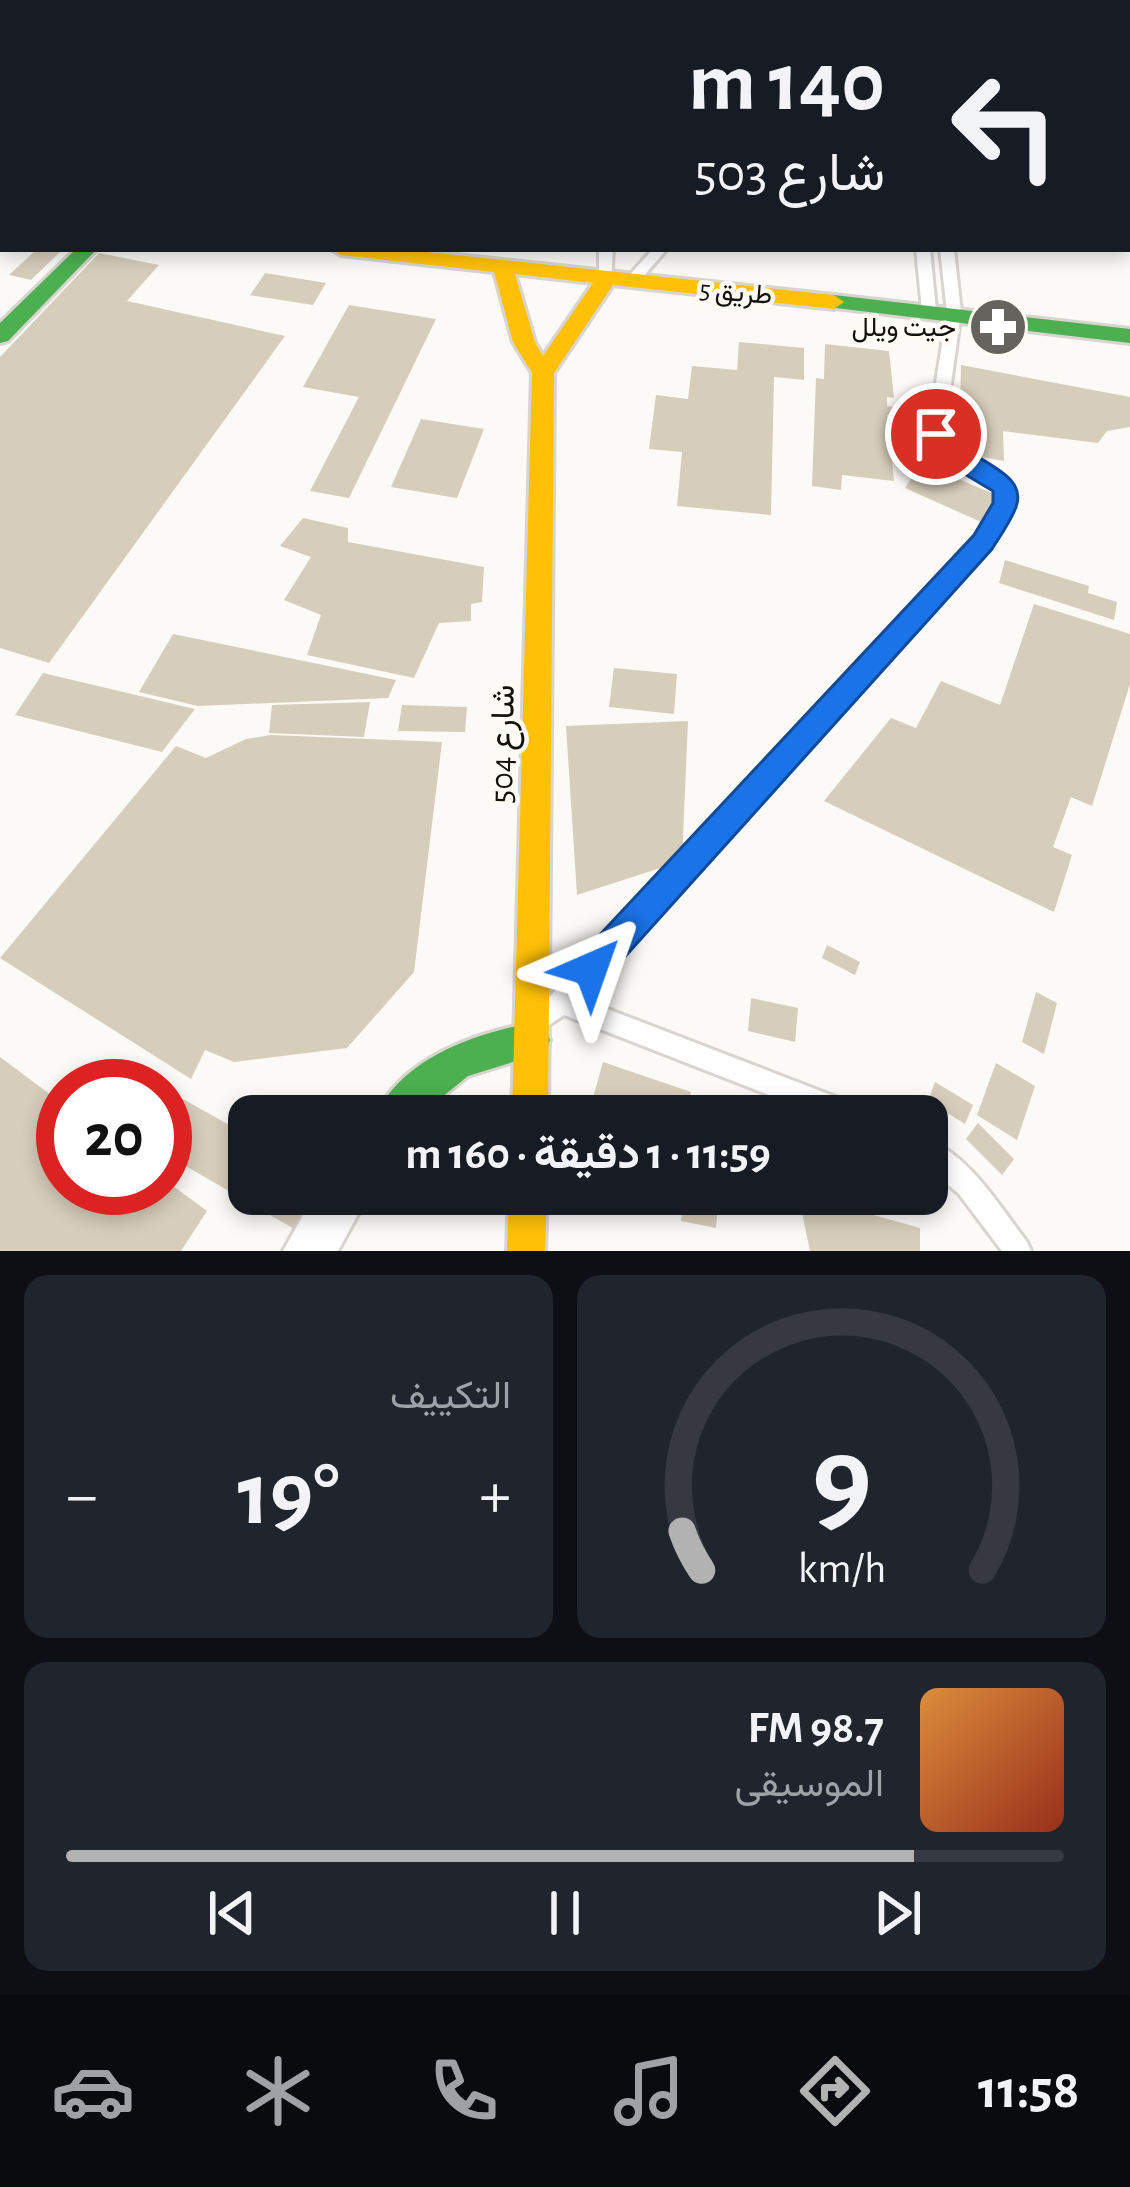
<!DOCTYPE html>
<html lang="ar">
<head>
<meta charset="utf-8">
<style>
	:root { --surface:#171b24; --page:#20242c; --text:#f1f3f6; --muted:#9ea1a6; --line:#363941; --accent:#b2b2b2 }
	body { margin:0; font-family:"Alegreya Sans",Vazirmatn,sans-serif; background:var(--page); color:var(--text); direction:rtl; height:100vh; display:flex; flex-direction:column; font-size:45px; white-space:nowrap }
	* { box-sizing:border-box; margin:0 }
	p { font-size:39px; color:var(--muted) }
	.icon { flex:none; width:66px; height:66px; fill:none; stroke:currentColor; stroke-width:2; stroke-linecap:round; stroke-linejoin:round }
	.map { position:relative; height:1251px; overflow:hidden; direction:ltr }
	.sheet { display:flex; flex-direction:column; gap:24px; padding:24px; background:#0d0f14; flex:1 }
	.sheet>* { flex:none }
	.top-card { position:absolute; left:0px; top:0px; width:1131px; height:252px; box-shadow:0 6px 18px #0003; direction:rtl; background:#171b24; color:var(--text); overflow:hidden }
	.speed { position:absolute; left:36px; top:1059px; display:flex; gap:24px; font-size:60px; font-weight:700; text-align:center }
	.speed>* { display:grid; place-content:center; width:156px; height:156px; border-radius:50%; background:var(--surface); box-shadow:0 6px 18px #0003; line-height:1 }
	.speed .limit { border:18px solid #d22; background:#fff; color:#111 }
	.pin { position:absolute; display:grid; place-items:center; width:102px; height:102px; color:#fff; margin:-51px; border:6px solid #fff; border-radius:50%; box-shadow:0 3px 12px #0007 }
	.me { position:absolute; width:132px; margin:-66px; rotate:43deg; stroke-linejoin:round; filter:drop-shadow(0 0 9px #0008) }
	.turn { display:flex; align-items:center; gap:42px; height:252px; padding:0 48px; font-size:54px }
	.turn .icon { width:156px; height:156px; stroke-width:2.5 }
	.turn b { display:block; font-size:84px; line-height:102px }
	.big { font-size:90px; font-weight:700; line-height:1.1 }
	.sheet .widget { flex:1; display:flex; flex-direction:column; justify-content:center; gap:18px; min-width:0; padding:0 42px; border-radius:24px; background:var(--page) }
	.sheet .dial { align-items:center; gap:0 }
	.dial svg { height:312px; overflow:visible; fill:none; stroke:var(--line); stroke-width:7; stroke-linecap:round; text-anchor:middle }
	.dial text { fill:var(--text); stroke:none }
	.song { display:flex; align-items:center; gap:36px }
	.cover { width:144px; height:144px; border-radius:18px; background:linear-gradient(135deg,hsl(30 70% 55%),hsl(10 70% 35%)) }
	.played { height:12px; border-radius:6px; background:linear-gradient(90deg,var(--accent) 85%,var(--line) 85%) }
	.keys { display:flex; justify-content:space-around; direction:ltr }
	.heat { display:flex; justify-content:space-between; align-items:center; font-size:66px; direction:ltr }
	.sheet .tiles { flex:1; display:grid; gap:24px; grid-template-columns:1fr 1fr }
	.widget:last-child { grid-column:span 2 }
	.trip { position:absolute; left:228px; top:1095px; width:720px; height:120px; border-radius:24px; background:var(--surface); box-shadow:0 6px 18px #0003; font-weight:700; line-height:120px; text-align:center; direction:rtl }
	.tabs { display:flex; height:192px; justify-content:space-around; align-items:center; background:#090b0e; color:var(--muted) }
	.tabs .icon { width:84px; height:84px }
	.tabs .selected { color:var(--accent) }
	.tabs b { font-size:54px; color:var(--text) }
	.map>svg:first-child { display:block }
	.green { fill:#d7f9ce }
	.building { fill:#d7cdbb }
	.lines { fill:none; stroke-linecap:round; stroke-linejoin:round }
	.lane-casing { stroke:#d8d5d0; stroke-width:6 }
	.street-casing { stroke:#d8d5d0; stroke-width:6 }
	.fast-casing { stroke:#d8d5d0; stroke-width:6 }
	.slow-casing { stroke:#d8d5d0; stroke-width:6 }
	.lane { fill:#fffefe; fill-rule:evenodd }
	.street { fill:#fffefe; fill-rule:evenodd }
	.fast { fill:#4caf50; fill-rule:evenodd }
	.slow { fill:#ffc107; fill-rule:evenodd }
	.route { fill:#1a73e8; stroke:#114b97; stroke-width:3 }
	.labels { text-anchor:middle; stroke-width:9; stroke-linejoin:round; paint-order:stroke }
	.far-street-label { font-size:27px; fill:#14110c; stroke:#fefbf4 }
	.far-poi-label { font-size:27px; fill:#14110c; stroke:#fefbf4; text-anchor:end }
	.street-label { font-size:33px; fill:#14110c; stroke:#fefbf4 }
</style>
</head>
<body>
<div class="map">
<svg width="1130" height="1251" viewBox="0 0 1130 1251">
	<rect width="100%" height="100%" fill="#fcfaf6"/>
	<!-- green -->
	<path class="green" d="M184,0h670l1,3h-677z"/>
	<!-- building -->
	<g class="building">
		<path d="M37,249h26l-32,31 -22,-5z"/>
		<path d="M99,253l60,12 -32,36 158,35 -236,327 -49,-15v-291z"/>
		<path d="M265,273l61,10 -13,22 -63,-10z"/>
		<path d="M349,305l87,14 -87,179 -39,-7 49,-94 -56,-10z"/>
		<path d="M739,342l65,6v32l-30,-3 -3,138 -94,-9 5,-54 -33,-3 7,-54 32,4 4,-33 45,4z"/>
		<path d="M825,344l64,7 5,47 -7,-1v9l13,2v8l-13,-1 7,66 -52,-6 -1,15 -29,-4 4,-108 8,1z"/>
		<path d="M961,365l169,32v30l-23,4 -9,12 -95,-12 1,30 -45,-8z"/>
		<path d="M421,419l63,10 -27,69 -66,-11z"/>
		<path d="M921,463l75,32 -15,27 -76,-34z"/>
		<path d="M303,518l45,10v14l136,25 -2,35 -11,2v17l-32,2 -25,55 -107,-23 14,-40 -37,-15 27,-43 -31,-11z"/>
		<path d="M1005,560l84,26 -1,7 29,9 -3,18 -115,-37z"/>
		<path d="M1034,604l96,30v50l-38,122 -21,-9 -18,50 19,8 -18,57 -230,-111 67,-83 25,10 25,-47 59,24z"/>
		<path d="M173,634l223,46 -8,18 -190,8 -59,-14z"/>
		<path d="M614,668l63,6 -3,40 -65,-7z"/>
		<path d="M43,673l152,36 -33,43 -147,-37z"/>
		<path d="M370,702l-6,35 -95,-4 3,-28z"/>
		<path d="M402,705l65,2 -2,25 -67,-1z"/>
		<path d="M688,721l-6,140 -105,34 -11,-169z"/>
		<path d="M271,735l171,7 -28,230 -67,76 -113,14 -29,-12 -14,29 -191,-121 176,-212 30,12 40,-19z"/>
		<path d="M827,945l33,17 -5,13 -33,-17z"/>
		<path d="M1036,992l21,11 -13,51 -22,-12z"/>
		<path d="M751,998l47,10 -3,34 -47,-11z"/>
		<path d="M0,1057l63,47v84h102v-8l42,31 -26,40h-181z"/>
		<path d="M603,1062l88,30 -6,24h-64l-30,-11z"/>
		<path d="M996,1063l39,23 -18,54 -40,-25z"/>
		<path d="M935,1082l38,23 -8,19 -37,-23z"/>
		<path d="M165,1089l84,47v58h81l-22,43 -143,-83z"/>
		<path d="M978,1123l36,36 -12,16 -36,-36z"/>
		<path d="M598,1194h39v11l-39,-1z"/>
		<path d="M684,1194h35l-3,34 -35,-7z"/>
		<path d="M798,1194l122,34v23h-110z"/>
	</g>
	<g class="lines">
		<!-- lane casing -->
		<g class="lane-casing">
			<g id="lane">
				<path d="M861,0h10l2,3h-10z"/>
				<rect x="1128" y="20" width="2" height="6"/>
				<rect x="1128" y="156" width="2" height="8"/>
				<path d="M599,249h14l-2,33h-10l-2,-3z"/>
				<path d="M653,249h14l-31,36h-10v-6z"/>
				<path d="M916,249h14l6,61 -7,5 -7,-5z"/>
				<path d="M940,249h14l7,63 -17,122 4,11 57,32 9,26 -24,44 -411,451 275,106 9,3 3,9h-43l-259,-101 -15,10 -8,-3 -3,-8 3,-8 437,-469 20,-34 -6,-18 -56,-32 -8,-19 19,-122z"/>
				<path d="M927,1139c44,18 72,67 100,103l4,9h-29l-43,-57 -32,-27z"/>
			</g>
		</g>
		<!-- street casing -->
		<g class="street-casing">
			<path id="street" d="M315,1194h54l-31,57h-55z"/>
		</g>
		<!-- fast casing -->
		<g class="fast-casing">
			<g id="fast">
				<path d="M76,249h21l-89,92 -8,2v-20z"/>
				<path d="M834,295l296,34v14l-303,-36 -3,-5z"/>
				<path d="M533,1023l12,5 5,12 -5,12 -77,24 -49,40h-43c24,-57 101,-84 157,-93z"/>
			</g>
		</g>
		<!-- slow casing -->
		<g class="slow-casing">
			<g id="slow">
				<rect x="0" y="196" width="3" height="12"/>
				<path d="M331,249h68l435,46 10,7 -10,7 -221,-24 -59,88 -6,743h-36l20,-743 -19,-31 -19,-70 -153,-17zM515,274l78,9 -50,73 -8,-14z"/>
				<path d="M509,1194h38l-2,57h-38z"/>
			</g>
		</g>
		<!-- lane -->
		<use href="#lane" class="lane"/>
		<!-- street -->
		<use href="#street" class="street"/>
		<!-- fast -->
		<use href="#fast" class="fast"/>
		<!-- slow -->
		<use href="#slow" class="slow"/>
	</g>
	<!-- route -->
	<path class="route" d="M936,425l9,3c16,32 85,41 71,79 -5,14 -16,29 -24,42l-389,432 -12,5 -12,-5 -5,-12 5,-12 395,-422 19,-32v-12l-60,-36 -9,-21z"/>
	<!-- icons -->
	<defs>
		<g id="pharmacy-disc" transform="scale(3)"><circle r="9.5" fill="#65635e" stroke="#fefbf4"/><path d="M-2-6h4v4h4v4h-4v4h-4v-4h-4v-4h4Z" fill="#fff"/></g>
	</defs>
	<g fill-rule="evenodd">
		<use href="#pharmacy-disc" x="998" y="327"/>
	</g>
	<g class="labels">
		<!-- far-street labels -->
		<g class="far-street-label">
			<text transform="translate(736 292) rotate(5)" y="9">طريق 5</text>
		</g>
		<!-- far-poi labels -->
		<g class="far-poi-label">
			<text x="956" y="336">جيت ويلل</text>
		</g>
		<!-- street labels -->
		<g class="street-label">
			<text transform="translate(501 744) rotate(-89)" y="12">شارع 504</text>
		</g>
	</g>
</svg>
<div class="speed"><div class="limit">20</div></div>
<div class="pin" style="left:936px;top:434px;background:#d93025"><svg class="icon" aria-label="arrive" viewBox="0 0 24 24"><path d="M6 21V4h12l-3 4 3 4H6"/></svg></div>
<svg class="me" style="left:591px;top:969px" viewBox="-20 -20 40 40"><path d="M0-17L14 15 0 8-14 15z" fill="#1a73e8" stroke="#fff" stroke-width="4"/></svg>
<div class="trip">11:59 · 1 دقيقة · 160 m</div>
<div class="top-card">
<div class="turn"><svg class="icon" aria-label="left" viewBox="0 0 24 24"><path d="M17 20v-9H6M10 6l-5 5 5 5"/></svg><div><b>140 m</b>شارع 503</div></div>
</div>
</div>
<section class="sheet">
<div class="tiles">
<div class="widget dial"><svg viewBox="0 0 100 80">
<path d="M14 69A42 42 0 1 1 86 69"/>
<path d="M14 69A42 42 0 0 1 9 59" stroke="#b2b2b2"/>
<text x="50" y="56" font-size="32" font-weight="700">9</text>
<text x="50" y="72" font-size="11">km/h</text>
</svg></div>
<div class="widget"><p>التكييف</p>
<div class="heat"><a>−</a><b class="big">19°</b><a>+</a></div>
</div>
<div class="widget">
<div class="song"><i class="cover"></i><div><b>98.7 FM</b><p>الموسيقى</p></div></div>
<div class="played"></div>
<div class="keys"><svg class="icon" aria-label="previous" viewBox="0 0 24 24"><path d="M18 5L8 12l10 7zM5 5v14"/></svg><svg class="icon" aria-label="pause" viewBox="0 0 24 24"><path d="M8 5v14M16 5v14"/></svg><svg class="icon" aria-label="next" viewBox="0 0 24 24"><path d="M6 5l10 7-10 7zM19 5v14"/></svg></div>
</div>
</div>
</section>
<nav class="tabs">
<b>11:58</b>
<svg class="icon selected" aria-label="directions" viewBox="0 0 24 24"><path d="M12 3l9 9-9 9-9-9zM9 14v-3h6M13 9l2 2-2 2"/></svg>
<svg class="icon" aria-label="music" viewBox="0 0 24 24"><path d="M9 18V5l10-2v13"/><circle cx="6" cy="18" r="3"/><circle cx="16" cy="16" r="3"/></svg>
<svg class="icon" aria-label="phone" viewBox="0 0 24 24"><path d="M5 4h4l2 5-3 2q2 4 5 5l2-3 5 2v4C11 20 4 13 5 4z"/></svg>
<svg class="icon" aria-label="climate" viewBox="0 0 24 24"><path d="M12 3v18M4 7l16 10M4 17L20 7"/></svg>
<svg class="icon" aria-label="car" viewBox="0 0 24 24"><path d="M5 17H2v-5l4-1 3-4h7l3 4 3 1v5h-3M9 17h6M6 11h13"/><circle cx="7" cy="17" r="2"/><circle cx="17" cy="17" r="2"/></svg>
</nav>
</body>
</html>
